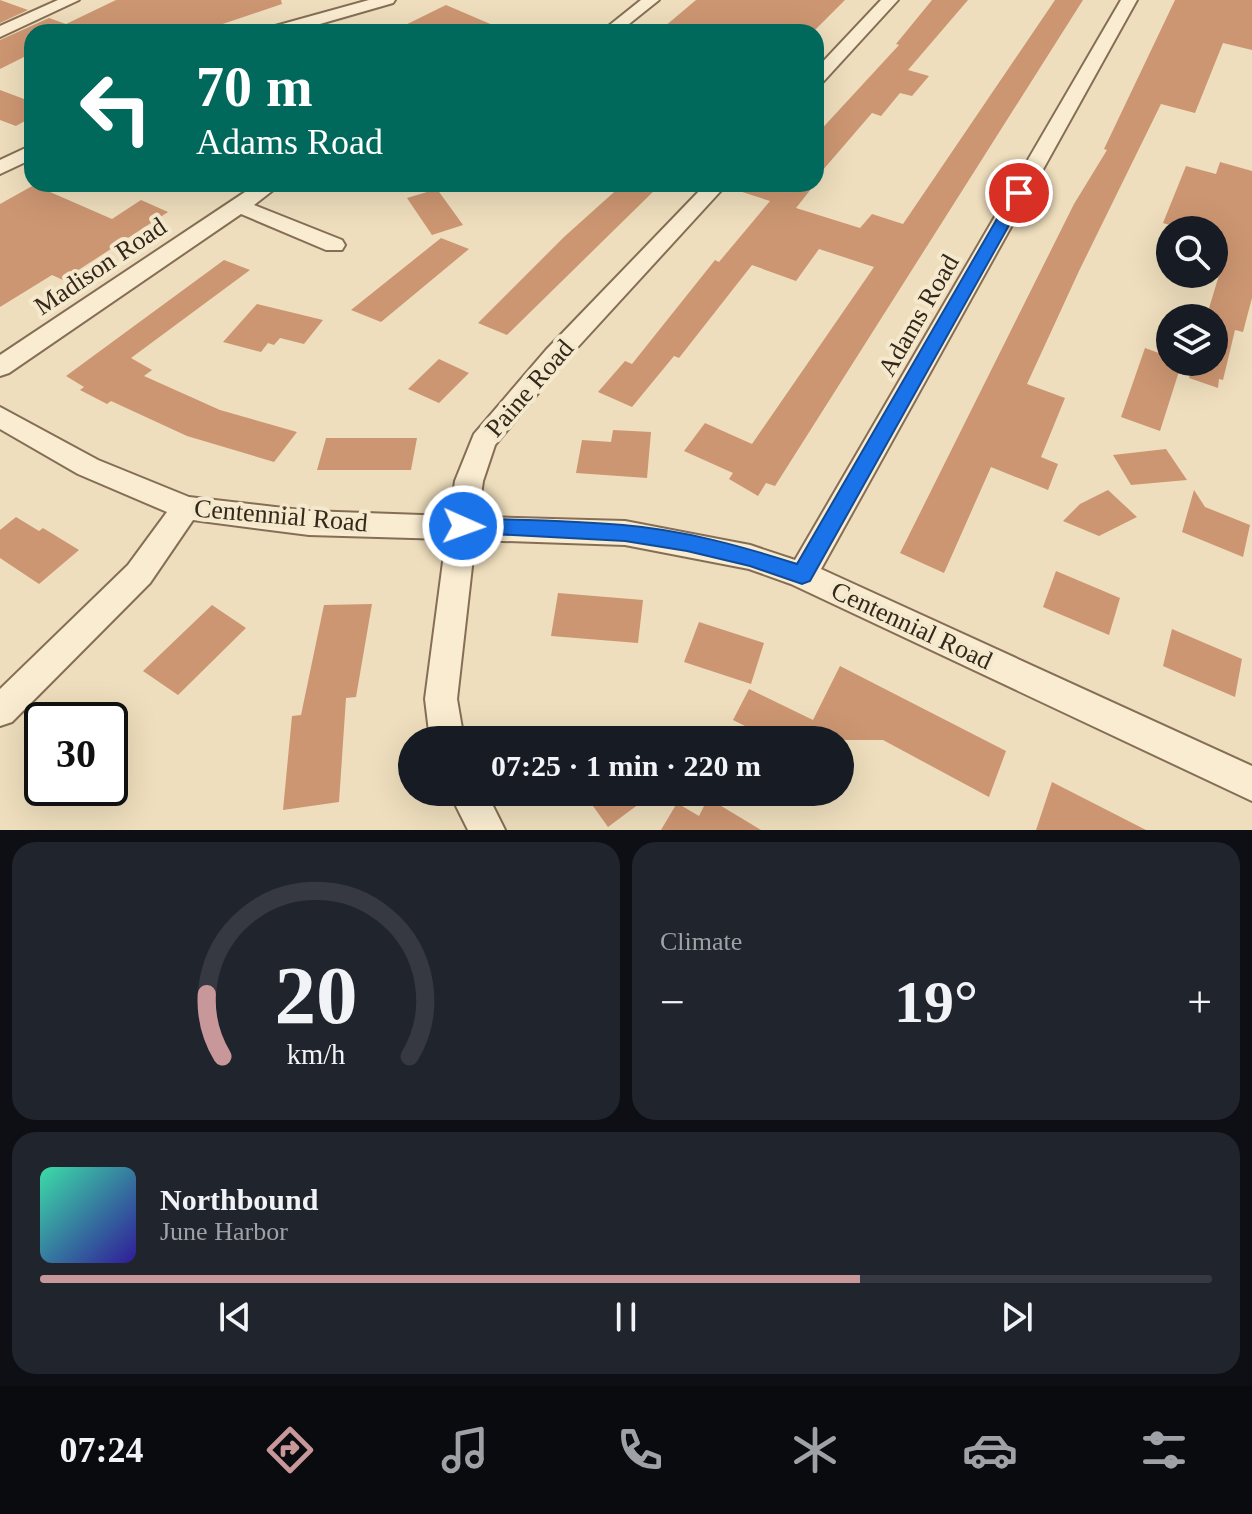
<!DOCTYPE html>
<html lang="en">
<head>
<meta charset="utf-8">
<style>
	:root { --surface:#171b24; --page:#20242c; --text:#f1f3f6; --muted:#9ea1a6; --line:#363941; --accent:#c8979a }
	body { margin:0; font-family:Georgia,serif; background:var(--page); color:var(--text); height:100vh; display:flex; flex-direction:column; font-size:30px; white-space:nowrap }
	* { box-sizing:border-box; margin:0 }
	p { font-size:26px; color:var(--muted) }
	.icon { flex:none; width:44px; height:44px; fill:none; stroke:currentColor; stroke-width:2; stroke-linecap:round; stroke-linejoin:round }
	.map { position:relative; height:830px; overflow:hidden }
	.side { display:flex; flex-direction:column; gap:12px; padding:12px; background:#0d0f14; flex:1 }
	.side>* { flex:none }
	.guide { position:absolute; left:24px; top:24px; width:800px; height:168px; border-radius:24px; box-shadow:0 8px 32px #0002; background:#00695c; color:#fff; overflow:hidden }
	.buttons { position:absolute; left:1156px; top:216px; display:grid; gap:16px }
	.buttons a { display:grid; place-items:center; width:72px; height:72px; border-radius:50%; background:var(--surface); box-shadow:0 8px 32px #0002; font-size:40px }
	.speed { position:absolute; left:24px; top:702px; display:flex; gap:16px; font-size:40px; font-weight:700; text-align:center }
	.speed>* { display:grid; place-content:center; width:104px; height:104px; border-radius:50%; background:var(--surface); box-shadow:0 8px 32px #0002; line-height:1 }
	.speed .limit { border:4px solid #111; border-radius:12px; background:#fff; color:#111 }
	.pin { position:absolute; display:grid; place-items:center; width:68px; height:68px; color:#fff; margin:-34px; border:4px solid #fff; border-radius:50%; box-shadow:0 2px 8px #0007 }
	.me { position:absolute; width:88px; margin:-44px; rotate:92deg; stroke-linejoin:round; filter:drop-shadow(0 0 6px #0008) }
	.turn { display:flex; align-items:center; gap:28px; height:168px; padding:0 40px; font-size:36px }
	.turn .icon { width:104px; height:104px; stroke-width:2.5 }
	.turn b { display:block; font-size:56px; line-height:68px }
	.big { font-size:60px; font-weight:800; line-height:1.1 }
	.side .tile { flex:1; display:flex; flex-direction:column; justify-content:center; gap:12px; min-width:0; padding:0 28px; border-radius:24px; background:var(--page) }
	.side .dial { align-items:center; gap:0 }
	.dial svg { height:208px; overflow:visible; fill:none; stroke:var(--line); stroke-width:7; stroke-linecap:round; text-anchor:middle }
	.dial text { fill:var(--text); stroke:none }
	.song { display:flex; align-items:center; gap:24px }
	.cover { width:96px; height:96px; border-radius:12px; background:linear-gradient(135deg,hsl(160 70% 55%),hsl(250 70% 35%)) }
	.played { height:8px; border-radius:4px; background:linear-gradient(90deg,var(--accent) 70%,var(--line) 70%) }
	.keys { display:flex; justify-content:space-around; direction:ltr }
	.heat { display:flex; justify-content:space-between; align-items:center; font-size:44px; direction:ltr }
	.side .tiles { flex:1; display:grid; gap:12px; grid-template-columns:1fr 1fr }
	.tile:last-child { grid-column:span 2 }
	.trip { position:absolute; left:398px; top:726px; width:456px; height:80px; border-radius:40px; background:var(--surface); box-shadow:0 8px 32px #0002; font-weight:800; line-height:80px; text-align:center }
	.menu { display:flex; height:128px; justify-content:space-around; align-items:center; background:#090b0e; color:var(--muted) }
	.menu .icon { width:56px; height:56px }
	.menu .active { color:var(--accent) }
	.menu b { font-size:36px; color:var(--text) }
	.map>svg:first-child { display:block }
	.building { fill:#cd9672 }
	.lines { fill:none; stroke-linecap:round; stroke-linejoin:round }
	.street-casing { stroke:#866e56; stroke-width:4 }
	.street { fill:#f9ecd0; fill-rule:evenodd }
	.route { fill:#1a73e8; stroke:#114b97; stroke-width:2 }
	.labels { text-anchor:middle; stroke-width:8; stroke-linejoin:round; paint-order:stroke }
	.street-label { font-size:26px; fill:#35271b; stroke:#f5e9cd }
</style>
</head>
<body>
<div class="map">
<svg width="1252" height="830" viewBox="0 0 1252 830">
	<rect width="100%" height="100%" fill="#eedebd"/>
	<!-- building -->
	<g class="building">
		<path d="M0,0l28,10 -28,13z"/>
		<path d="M116,0h165l1,4 -83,28h-167v21l-32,16v-29l49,-22 17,6z"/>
		<path d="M696,0h149l-32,32h-155z"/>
		<path d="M932,0h36l-60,70 21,6 -17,20 -12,-3 -19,23 -9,-3 -56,65v-43l83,-90 -3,-1z"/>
		<path d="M1055,0h28l-308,486 -9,-3 -8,13 -29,-17 4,-6 -49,-22 21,-28 47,21 122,-177 -55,-18 -23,32 -44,-16 -73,93 -5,-2 -42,51 -34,-15 27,-31 7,3 83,-104 4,2 51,-61 -37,-12 1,-5h81l-19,24 64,20 12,-14 31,10z"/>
		<path d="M1175,0h77v50l-29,-7 -28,70 -34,-9 -82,167 -52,113 38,14 -24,59 17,7 -10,26 -57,-23 -47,106 -44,-20 174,-349 33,-54 -3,-1z"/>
		<path d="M446,5l63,27h-118z"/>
		<path d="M0,90l32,12v15l-16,9 -16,-6z"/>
		<path d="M1220,162l32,9v127l-9,34 -8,-2 -12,50 -4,-1 -1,9 -29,-10 4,-16h21v-44h-8l14,-46 -6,-1v-41h-39l1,-3 -13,-4 23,-57 30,8z"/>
		<path d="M623,184h38l-154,151 -29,-12 86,-86z"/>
		<path d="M34,185l78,34 29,-19 27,12 -105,68 -11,-5 -52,32v-103z"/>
		<path d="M437,189l26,36 -31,10 -25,-37z"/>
		<path d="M441,238l28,11 -88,73 -30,-12z"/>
		<path d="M224,260l26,10 -119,88 21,12 -8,6 76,34 77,22 -23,30 -87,-26 -76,-35 -4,3 -27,-14 4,-3 -18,-11z"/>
		<path d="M257,304l66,16 -19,24 -24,-6 -6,7 -6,-2 -7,9 -38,-10z"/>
		<path d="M1145,348l25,9v5h12l-22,69 -39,-14z"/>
		<path d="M439,359l30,14 -30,30 -31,-14z"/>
		<path d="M613,430l38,2 -4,46 -71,-5 6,-33 29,2z"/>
		<path d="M326,438h91l-6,32h-94z"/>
		<path d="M1166,449l21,31 -56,5 -18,-30z"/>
		<path d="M1108,490l29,27 -38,19 -36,-15 17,-17z"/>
		<path d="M1194,490l11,17 45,18 -7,32 -61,-25z"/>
		<path d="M16,517l23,14 4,-3 36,22 -40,34 -39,-26v-28z"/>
		<path d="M1056,571l64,27 -11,37 -66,-28z"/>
		<path d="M558,593l85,7 -5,43 -87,-7z"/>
		<path d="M372,604l-16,93 -10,1 -7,104 -56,8 9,-94 9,-1 23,-110z"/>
		<path d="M212,605l34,23 -68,67 -35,-24z"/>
		<path d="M699,622l65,21 -13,41 -67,-22z"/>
		<path d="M1172,629l70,30 -7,38 -72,-31z"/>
		<path d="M840,666l166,85 -17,46 -106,-57h-110l-40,-20 16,-31 64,31z"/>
		<path d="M1052,782l94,48h-110z"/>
		<path d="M583,792h72l-47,35z"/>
		<path d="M708,798l53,32h-100l16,-27 22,13z"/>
	</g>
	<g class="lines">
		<!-- street casing -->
		<g class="street-casing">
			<g id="street">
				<path d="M58,0h21l-79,37v-11z"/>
				<path d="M369,0h26l-2,3 -101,29h-26l2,-4z"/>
				<path d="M641,0h18l-40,32h-18z"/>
				<path d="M881,0h17l-76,83 -6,1v-15z"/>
				<path d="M1121,0h16l-316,569 431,197v35l-461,-217 -42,-15 -124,-24 -150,-5 -18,159 7,41h-34l-5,-41 21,-160 -137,-4 -116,-15 -43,63 -138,139 -12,4v-37l128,-124 39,-53 -89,-38 -78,-45v-22l98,53 91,37 120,14 141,5 5,-35 19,-47 72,-84 160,-166h21l-163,178 -69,83 -12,36 -5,36 147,4 125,24 45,15z"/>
				<path d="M32,145v14l-32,15v-14z"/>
				<path d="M257,184h24l-27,21 88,35 3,5 -3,5h-16l-85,-36 -232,159 -9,3v-21z"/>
				<path d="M449,792h37l19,38h-37z"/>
			</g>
		</g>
		<!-- street -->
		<use href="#street" class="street"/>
	</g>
	<!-- route -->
	<path class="route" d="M1019,189l8,4 -217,388 -8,3 -52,-18 -63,-15 -62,-10 -169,-9 -3,-6 3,-6 7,-2c53,2 107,2 160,7 60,5 118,21 174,39l215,-371z"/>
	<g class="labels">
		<!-- street labels -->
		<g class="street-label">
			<text transform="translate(100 266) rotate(-34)" y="9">Madison Road</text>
			<text transform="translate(918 315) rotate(-60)" y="9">Adams Road</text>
			<text transform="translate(529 388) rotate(-49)" y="9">Paine Road</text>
			<text transform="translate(281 515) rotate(5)" y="9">Centennial Road</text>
			<text transform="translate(912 625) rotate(25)" y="9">Centennial Road</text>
		</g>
	</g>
</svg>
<div class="buttons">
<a><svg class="icon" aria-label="search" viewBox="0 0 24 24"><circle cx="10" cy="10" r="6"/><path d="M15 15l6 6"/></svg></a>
<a><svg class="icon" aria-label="layers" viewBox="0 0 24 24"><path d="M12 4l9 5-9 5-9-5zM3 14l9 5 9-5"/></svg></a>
</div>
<div class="speed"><div class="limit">30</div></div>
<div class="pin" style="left:1019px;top:193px;background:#d93025"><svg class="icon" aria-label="arrive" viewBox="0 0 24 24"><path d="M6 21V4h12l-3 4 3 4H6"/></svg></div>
<svg class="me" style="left:463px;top:526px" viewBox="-20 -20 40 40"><circle r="17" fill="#1a73e8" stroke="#fff" stroke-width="3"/><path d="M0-11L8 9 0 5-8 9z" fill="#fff"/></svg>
<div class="trip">07:25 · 1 min · 220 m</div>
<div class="guide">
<div class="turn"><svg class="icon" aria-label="left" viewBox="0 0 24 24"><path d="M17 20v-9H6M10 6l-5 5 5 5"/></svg><div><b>70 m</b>Adams Road</div></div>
</div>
</div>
<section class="side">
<div class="tiles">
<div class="tile dial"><svg viewBox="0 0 100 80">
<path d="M14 69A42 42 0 1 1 86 69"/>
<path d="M14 69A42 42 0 0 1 8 45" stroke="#c8979a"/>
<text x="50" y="56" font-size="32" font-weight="700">20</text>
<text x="50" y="72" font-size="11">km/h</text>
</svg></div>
<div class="tile"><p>Climate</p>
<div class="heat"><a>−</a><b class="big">19°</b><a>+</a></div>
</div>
<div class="tile">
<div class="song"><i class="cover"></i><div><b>Northbound</b><p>June Harbor</p></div></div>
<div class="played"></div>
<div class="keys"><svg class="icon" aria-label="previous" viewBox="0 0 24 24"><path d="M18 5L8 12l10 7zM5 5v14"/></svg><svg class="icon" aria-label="pause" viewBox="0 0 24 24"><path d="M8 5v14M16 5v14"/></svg><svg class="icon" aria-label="next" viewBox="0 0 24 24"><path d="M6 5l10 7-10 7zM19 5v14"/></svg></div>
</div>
</div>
</section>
<nav class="menu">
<b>07:24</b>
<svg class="icon active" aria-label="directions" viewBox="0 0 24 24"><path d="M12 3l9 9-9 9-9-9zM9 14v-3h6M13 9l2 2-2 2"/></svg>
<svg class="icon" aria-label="music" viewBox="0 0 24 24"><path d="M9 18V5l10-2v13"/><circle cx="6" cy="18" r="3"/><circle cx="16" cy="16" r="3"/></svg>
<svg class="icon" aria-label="phone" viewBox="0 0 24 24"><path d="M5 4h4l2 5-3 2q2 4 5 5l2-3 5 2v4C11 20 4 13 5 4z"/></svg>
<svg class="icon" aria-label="climate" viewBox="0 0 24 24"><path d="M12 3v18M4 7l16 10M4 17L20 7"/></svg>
<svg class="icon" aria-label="car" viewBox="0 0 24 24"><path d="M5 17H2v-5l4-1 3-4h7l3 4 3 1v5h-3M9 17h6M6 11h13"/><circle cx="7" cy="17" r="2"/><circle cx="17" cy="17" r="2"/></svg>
<svg class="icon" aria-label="filters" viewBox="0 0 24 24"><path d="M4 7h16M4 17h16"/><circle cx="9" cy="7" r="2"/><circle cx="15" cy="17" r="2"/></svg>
</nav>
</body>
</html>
